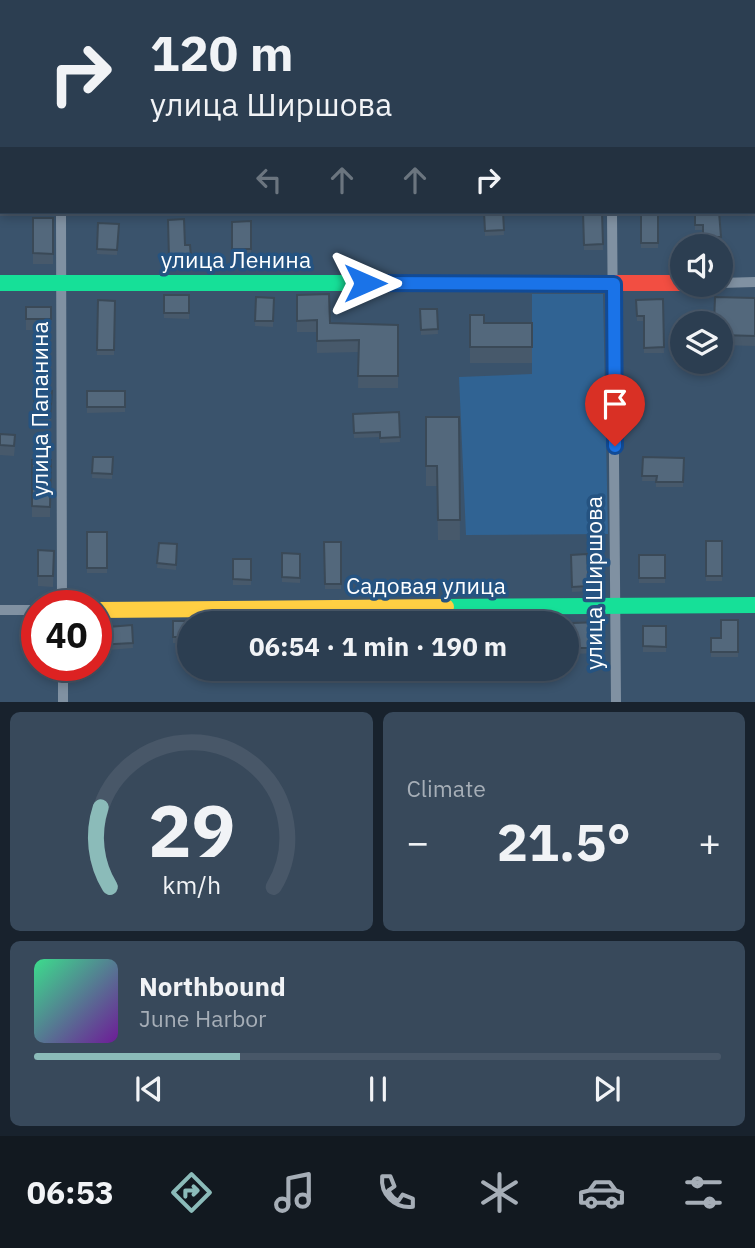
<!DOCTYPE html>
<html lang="en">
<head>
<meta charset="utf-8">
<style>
	:root { --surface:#2c3e51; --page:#38495b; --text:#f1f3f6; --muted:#a6aeb7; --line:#485768; --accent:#8bbbb9 }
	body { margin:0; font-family:"IBM Plex Sans",sans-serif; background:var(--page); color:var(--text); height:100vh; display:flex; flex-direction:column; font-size:26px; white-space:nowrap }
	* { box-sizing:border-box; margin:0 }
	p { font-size:23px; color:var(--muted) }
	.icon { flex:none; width:38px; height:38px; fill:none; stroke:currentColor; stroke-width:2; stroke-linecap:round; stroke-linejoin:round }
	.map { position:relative; height:702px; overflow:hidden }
	.drawer { display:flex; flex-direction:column; gap:10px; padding:10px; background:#18222d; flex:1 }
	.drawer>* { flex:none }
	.top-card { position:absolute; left:0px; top:0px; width:756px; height:214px; box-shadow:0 4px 10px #0003,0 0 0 2px var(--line); background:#2c3e51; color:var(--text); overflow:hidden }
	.tools { position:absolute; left:670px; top:234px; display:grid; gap:14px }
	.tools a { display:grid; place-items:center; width:63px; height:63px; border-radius:50%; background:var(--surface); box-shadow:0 4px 10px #0003,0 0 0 2px var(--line); font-size:35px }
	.speed { position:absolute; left:21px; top:590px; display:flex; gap:14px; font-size:35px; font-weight:700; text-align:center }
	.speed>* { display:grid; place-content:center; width:91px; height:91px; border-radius:50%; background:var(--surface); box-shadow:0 4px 10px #0003,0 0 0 2px var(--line); line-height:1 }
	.speed .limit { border:10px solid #d22; background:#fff; color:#111 }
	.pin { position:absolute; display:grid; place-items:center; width:60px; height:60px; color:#fff; margin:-72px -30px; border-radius:50% 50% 50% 0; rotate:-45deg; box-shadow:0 0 7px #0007 }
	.pin .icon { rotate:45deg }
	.me { position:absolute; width:77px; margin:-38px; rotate:90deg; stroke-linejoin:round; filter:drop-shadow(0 0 5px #0008) }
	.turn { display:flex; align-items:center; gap:24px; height:147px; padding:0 35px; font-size:32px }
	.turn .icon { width:91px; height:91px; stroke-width:2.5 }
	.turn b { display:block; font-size:49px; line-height:60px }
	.lanes { display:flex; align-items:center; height:66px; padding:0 35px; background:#0003; justify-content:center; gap:35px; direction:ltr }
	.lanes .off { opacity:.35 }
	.big { font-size:52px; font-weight:800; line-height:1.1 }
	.drawer .widget { flex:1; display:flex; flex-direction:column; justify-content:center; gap:10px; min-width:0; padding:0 24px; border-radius:10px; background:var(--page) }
	.drawer .dial { align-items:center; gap:0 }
	.dial svg { height:182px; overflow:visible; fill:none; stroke:var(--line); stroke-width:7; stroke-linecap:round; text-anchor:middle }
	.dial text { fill:var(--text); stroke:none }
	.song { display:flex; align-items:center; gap:21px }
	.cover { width:84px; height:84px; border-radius:10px; background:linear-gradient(135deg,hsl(150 70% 55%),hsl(280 70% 35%)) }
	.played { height:7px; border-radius:4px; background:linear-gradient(90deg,var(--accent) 30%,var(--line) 30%) }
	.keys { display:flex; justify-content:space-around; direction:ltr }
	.heat { display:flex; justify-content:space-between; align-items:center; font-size:38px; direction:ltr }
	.drawer .tiles { flex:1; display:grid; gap:10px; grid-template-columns:1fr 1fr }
	.widget:last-child { grid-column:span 2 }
	.trip { position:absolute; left:177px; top:611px; width:402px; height:70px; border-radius:35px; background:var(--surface); box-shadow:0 4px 10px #0003,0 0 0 2px var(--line); font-weight:800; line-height:70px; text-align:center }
	.dock { display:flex; height:112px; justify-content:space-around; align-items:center; background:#121920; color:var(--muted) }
	.dock .icon { width:49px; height:49px }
	.dock .selected { color:var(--accent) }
	.dock b { font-size:32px; color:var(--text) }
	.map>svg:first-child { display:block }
	.green { fill:#306393 }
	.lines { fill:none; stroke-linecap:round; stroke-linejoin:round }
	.street { stroke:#8091a2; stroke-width:10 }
	.fast { stroke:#16e098; stroke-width:16 }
	.slow { stroke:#ffcf43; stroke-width:16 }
	.jam { stroke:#f24e42; stroke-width:16 }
	.wall { fill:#47596b }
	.building { fill:#53687c; stroke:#3a4957; stroke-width:2 }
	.route-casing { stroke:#114b97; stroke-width:18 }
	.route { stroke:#1a73e8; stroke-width:12 }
	.labels { text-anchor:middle; stroke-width:7; stroke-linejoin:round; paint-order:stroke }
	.street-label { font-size:23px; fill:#fff; stroke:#255381 }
</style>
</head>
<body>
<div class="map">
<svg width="755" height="702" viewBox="0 0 755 702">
	<rect width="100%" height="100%" fill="#3a536c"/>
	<!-- green -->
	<path class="green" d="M532,294h71l5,240 -142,1 -7,-158 73,-3z"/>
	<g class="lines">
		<!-- street -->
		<g class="street">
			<path d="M58,0v2"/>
			<path d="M610,2v-2"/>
			<path d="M61,212l1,394"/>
			<path d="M612,212l4,490"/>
			<path d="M721,283l34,-1"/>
			<path d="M0,610h37"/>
			<path d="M63,665v37"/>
		</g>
		<!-- fast -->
		<g class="fast">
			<path d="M0,283h395"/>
			<path d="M446,607l309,-2"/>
		</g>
		<!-- slow -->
		<path class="slow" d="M96,610l350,-3"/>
		<!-- jam -->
		<path class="jam" d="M395,283h287"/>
	</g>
	<!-- wall -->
	<g class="wall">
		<rect x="0" y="2" width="2" height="25"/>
		<path d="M484,212h19l1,23 -19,1z"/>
		<path d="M583,212h19l1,38h-19z"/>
		<rect x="641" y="212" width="17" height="36"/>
		<path d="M695,212h24l2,30 -18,1v-13h-8z"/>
		<rect x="33" y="218" width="20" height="46"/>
		<path d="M168,220l17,25h5l1,18 -22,1z"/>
		<path d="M251,221v33l-19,1v-33z"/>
		<path d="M98,223l21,1 -2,31 -20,-1z"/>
		<path d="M164,295h25v24l-25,-1z"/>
		<path d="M297,295l33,28 68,2v63h-40l1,-36 -42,1v-21h-20z"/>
		<path d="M256,297l18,1 -1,29 -18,-1z"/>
		<path d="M755,298v48l-34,-1v-21z"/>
		<path d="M663,299l1,54h-20v-32h-7l-1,-21z"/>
		<path d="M98,300l17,1 -1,54h-17z"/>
		<rect x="26" y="307" width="25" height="23"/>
		<path d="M420,309h17l1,25 -17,1z"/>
		<path d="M470,315l14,8h48v40h-62z"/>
		<path d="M87,391h38v21l-38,1z"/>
		<path d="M52,401l-2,27 -17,-1v-10z"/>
		<path d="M399,412l1,30 -20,1v-6l-26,1 -1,-24z"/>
		<path d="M426,417h33l1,123h-22l-1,-54h-11z"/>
		<path d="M0,434l15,11 -1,11 -14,-1z"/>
		<path d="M93,457h20l-1,22 -20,-1z"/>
		<path d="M643,457l41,1 -1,29h-27v-6h-14z"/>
		<path d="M32,460h19l-1,57h-18z"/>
		<rect x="87" y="532" width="20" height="41"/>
		<rect x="706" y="541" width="16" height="40"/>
		<path d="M324,542h17v47h-16z"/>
		<path d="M159,543l18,1 -1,26 -19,-2z"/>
		<path d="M38,550l16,1 -1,36 -15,-1z"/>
		<path d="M282,553l18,1v29l-18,-1z"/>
		<path d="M587,554l2,37 -17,1 -1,-37z"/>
		<rect x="639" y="555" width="26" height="28"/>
		<rect x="233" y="559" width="18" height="26"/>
		<path d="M738,620v37h-27v-19h10z"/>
		<path d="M173,621l16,2v20h-16z"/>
		<path d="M600,622v31l-26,1 -1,-31z"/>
		<rect x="29" y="625" width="8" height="34"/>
		<path d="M132,625l1,23 -37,3v-23z"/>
		<rect x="643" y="626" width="23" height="26"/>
		<path d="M428,668h21v9h-20z"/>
	</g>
	<!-- building -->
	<g class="building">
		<path d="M37,0h14v2h-15z"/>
		<rect x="85" y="0" width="19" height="2"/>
		<rect x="143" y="0" width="15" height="2"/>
		<rect x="189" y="0" width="25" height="2"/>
		<path d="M237,0h35l1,2h-36z"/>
		<rect x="301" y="0" width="19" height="2"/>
		<rect x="364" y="0" width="19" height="2"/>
		<rect x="486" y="0" width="17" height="2"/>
		<rect x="530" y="0" width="21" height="2"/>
		<rect x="580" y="0" width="17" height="2"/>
		<rect x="636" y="0" width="22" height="2"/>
		<rect x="704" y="0" width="19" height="2"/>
		<rect x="0" y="2" width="2" height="15"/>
		<path d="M754,126h1l-1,57z"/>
		<path d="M484,212h19l1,18 -19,1z"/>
		<path d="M583,212h19l1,32 -19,1z"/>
		<rect x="641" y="212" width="17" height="31"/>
		<path d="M695,212h24l2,25h-18v-12h-8z"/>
		<path d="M33,218h20v36l-20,-1z"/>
		<path d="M184,219l1,26h5l1,12 -22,1 -1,-38z"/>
		<path d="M251,221v28h-19v-27z"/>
		<path d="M98,223l21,1 -2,26 -20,-1z"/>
		<path d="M329,294l1,29 68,2v51h-40l1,-36 -42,1v-21l-20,1v-26z"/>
		<rect x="164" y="295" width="25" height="18"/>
		<path d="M256,297l18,1 -1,23h-18z"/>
		<path d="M715,297l40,1v38l-34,-1v-11h-7z"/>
		<path d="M663,299l1,48 -20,1v-32h-7l-1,-16z"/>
		<path d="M98,300l17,1 -1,49h-17z"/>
		<rect x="26" y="307" width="25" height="12"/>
		<path d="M420,309h17l1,20 -17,1z"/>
		<path d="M470,315h14v8h48v24h-62z"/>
		<path d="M35,390l17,1 -2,27 -17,-1z"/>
		<rect x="87" y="391" width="38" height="16"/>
		<path d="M399,412l1,25 -20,1v-6l-26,1 -1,-19z"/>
		<path d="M426,417h33l1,103h-22l-1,-54h-11z"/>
		<path d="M0,434l15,1 -1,11 -14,-1z"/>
		<path d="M93,457h20l-1,17 -20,-1z"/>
		<path d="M643,457l41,1 -1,24h-27l1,-6h-15z"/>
		<path d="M32,460h19l-1,47 -18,-1z"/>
		<rect x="87" y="532" width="20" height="36"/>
		<rect x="706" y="541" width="16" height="35"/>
		<path d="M324,542h17v42h-16z"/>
		<path d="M159,543l18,1 -1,21 -19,-2z"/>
		<path d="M38,550l16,1 -1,25h-15z"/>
		<path d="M282,553l18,1v24l-18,-1z"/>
		<path d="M587,554l2,32 -17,1 -1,-32z"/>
		<rect x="639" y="555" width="26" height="23"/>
		<path d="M233,559h18v21l-18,-1z"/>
		<path d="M721,620h17v32h-27v-14h10z"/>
		<path d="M173,621h27v2h-11v14h-16z"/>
		<rect x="491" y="621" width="13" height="2"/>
		<rect x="428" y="622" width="20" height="1"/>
		<path d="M600,622v26h-26l-1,-25z"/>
		<rect x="29" y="625" width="8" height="24"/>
		<path d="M132,625l1,18 -37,2v-17z"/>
		<path d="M643,626h23v21l-23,-1z"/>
		<rect x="429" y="668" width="20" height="4"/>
	</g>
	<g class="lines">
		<!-- route casing -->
		<g class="route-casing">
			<path id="route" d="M365,283l249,1 1,162"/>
		</g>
		<!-- route -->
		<use href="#route" class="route"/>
	</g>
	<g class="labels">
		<!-- street labels -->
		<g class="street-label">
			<text x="236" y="268">улица Ленина</text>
			<text transform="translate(40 409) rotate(-90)" y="8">улица Папанина</text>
			<text transform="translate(594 583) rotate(-90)" y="8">улица Ширшова</text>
			<text x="426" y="594">Садовая улица</text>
		</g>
	</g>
</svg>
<div class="tools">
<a><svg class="icon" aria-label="sound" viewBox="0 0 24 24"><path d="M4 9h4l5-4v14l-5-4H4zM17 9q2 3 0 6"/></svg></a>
<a><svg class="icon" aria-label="layers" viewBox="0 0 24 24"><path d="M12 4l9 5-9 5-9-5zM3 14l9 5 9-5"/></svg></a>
</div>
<div class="speed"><div class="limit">40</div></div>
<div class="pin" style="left:615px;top:446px;background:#d93025"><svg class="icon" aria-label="arrive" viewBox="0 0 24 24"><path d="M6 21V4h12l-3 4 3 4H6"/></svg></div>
<svg class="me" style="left:365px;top:283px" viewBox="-20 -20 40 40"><path d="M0-17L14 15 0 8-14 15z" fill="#1a73e8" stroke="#fff" stroke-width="4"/></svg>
<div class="trip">06:54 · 1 min · 190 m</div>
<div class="top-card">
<div class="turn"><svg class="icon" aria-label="right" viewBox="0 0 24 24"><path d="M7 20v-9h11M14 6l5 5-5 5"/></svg><div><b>120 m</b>улица Ширшова</div></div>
<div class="lanes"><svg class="icon off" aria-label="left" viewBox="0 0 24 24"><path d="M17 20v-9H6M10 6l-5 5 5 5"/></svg><svg class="icon off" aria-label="ahead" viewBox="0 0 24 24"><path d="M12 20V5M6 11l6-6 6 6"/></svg><svg class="icon off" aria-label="ahead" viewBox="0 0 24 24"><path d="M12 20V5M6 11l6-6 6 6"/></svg><svg class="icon" aria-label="right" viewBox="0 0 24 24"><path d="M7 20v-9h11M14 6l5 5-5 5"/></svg></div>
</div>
</div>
<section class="drawer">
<div class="tiles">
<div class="widget dial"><svg viewBox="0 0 100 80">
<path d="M14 69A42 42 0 1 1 86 69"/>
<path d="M14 69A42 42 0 0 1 10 34" stroke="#8bbbb9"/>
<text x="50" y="56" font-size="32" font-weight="700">29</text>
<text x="50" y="72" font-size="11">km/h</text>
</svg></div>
<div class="widget"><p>Climate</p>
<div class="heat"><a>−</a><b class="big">21.5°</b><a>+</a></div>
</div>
<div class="widget">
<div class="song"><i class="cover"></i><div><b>Northbound</b><p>June Harbor</p></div></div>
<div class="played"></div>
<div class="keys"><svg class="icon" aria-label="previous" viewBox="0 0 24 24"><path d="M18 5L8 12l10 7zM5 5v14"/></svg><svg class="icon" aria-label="pause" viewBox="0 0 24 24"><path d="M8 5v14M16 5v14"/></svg><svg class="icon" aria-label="next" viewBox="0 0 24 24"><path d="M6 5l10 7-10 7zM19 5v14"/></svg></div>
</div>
</div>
</section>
<nav class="dock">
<b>06:53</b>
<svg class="icon selected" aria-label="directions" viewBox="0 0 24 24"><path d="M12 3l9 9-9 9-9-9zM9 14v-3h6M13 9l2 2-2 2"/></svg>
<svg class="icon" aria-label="music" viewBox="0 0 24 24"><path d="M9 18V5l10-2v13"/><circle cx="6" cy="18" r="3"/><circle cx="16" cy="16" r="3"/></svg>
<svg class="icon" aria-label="phone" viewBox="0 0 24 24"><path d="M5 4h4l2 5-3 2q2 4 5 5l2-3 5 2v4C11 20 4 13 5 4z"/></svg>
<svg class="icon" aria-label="climate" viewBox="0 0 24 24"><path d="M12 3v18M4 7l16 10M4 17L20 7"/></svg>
<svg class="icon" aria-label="car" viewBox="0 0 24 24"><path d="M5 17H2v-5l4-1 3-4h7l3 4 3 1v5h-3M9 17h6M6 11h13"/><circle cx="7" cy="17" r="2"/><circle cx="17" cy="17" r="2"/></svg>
<svg class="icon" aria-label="filters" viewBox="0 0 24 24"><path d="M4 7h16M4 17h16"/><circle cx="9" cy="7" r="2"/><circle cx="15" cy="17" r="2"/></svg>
</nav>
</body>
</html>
